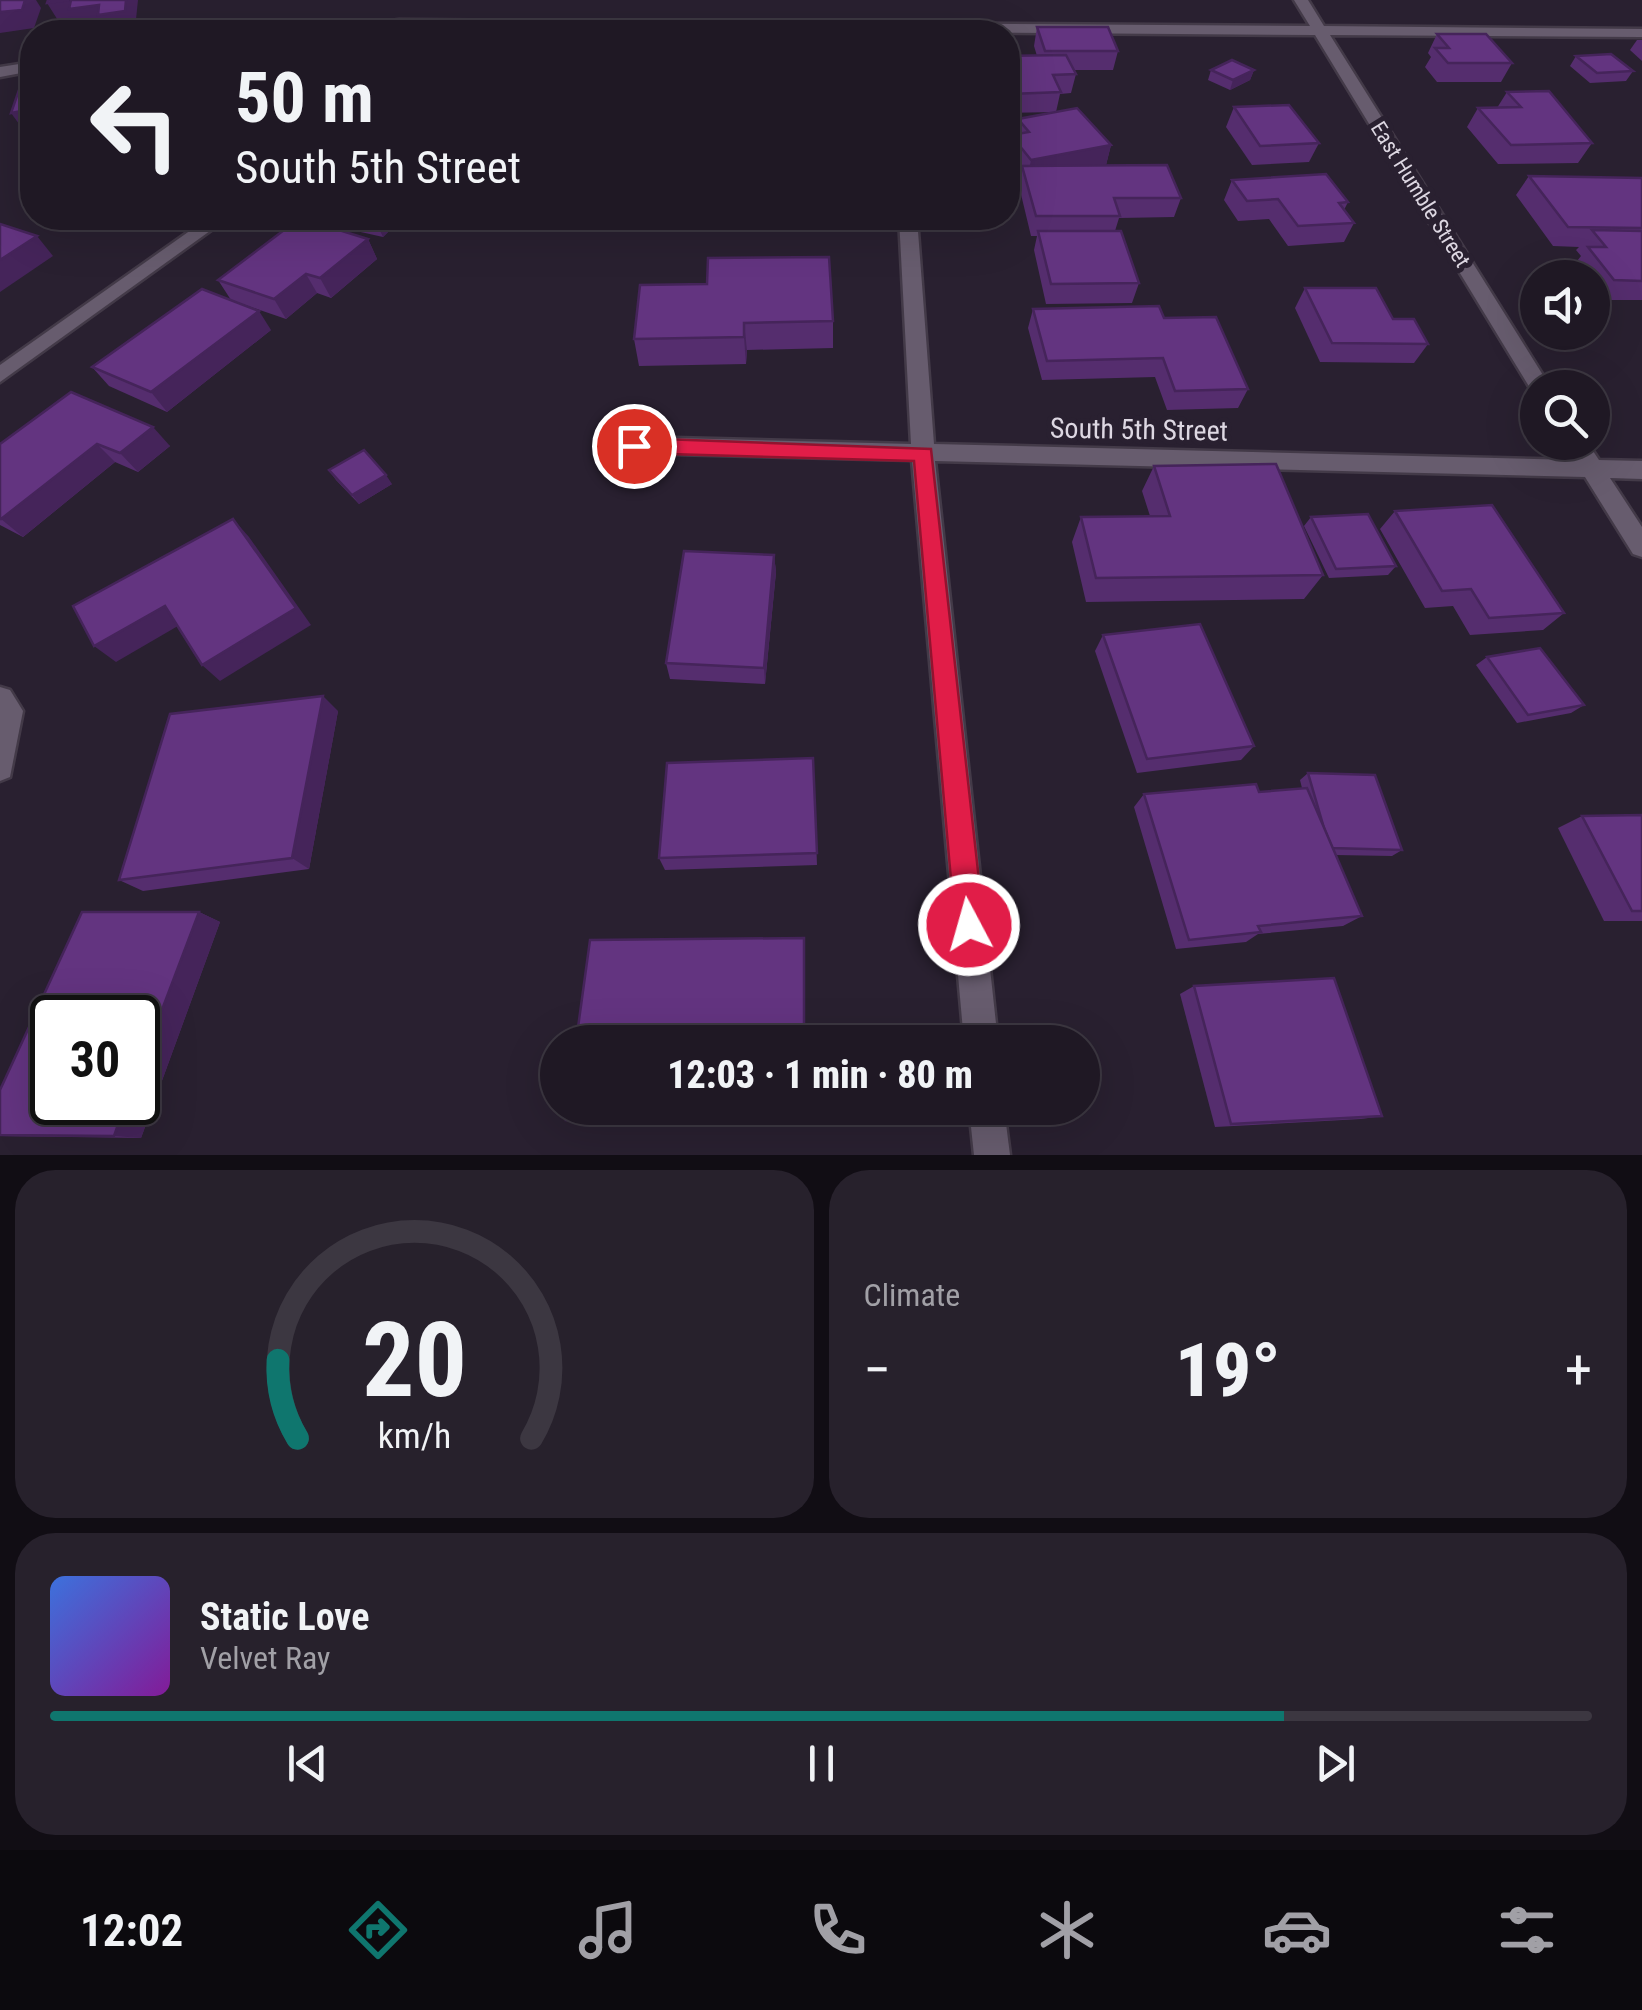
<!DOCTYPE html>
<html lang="en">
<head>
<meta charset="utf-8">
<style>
	:root { --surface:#1f1824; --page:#27212c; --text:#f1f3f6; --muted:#a1a0a6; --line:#3c3741; --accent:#0f766e }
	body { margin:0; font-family:"Roboto Condensed",sans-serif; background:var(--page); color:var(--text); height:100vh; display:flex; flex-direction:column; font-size:38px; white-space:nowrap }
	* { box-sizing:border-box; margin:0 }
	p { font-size:32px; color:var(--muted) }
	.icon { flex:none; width:55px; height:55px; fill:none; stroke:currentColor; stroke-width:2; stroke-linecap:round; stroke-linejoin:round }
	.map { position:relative; height:1155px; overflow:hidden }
	.sheet { display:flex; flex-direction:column; gap:15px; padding:15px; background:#110d14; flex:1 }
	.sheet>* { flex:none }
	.guide { position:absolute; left:20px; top:20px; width:1000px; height:210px; border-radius:40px; box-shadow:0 10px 40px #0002,0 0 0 2px var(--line); background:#1f1824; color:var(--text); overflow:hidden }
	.buttons { position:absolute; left:1520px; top:260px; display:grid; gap:20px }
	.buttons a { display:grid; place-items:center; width:90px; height:90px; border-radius:50%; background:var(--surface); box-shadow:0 10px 40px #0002,0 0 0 2px var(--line); font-size:50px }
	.speed { position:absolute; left:30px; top:995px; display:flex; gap:20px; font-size:50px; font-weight:700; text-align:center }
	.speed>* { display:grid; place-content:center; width:130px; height:130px; border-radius:50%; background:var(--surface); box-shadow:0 10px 40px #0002,0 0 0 2px var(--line); line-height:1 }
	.speed .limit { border:5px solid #111; border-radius:15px; background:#fff; color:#111 }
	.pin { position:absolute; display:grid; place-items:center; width:85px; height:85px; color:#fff; margin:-42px; border:5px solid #fff; border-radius:50%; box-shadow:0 2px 10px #0007 }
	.me { position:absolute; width:110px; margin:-55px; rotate:354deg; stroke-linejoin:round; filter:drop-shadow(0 0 8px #0008) }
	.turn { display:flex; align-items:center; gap:35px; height:210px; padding:0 50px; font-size:45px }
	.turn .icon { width:130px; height:130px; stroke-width:2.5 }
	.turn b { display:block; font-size:70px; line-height:85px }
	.big { font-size:75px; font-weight:800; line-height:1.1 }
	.sheet .widget { flex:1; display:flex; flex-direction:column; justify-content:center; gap:15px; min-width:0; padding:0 35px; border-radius:40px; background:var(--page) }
	.sheet .dial { align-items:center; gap:0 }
	.dial svg { height:260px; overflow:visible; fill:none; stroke:var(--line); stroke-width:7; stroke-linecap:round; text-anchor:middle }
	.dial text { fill:var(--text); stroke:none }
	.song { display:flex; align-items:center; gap:30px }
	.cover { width:120px; height:120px; border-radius:15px; background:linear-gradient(135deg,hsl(220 70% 55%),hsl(290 70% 35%)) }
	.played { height:10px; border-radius:5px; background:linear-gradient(90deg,var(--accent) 80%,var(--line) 80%) }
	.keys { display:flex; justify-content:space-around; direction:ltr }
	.heat { display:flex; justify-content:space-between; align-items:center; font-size:55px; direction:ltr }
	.sheet .tiles { flex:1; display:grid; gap:15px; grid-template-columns:1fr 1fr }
	.widget:last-child { grid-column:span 2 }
	.trip { position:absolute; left:540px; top:1025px; width:560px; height:100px; border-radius:50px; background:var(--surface); box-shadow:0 10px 40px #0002,0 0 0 2px var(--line); font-weight:800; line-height:100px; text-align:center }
	.tab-bar { display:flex; height:160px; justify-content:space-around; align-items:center; background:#0c0a0e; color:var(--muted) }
	.tab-bar .icon { width:70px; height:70px }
	.tab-bar .on { color:var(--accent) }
	.tab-bar b { font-size:45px; color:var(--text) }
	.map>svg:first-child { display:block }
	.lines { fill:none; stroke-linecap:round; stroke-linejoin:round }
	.minor-casing { stroke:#433a48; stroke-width:5 }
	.minor { fill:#675c6e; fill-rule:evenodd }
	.wall { fill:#552d6e }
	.shaded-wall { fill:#45245a }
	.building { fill:#633480; stroke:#45245a; stroke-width:2.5 }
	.route { fill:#e11d48; stroke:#92132f; stroke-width:2.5 }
	.labels { text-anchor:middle; stroke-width:10; stroke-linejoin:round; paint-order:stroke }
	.far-street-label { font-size:22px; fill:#ddd7e2; stroke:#292030 }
	.street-label { font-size:28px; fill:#ddd7e2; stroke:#292030 }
</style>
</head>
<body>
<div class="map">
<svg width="1642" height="1155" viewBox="0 0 1642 1155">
	<rect width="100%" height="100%" fill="#292030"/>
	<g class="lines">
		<!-- minor casing -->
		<g class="minor-casing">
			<g id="minor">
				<path d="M1294,0h14l16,26 318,3v8l-312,-2 221,353h-13v6l-5,-1 -218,-358 -916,-7 -81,4 7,-4 74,-8 911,6z"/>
				<path d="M32,62v9l-32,6v-10z"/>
				<path d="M208,218h20l-228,164v-17z"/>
				<path d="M899,218h18l17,226 641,16 -11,-18h23l12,18 43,1v18l-32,-1 32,49v30l-9,-3 -48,-77 -650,-16 63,581h-34l-52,-582 -278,-7 -11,-8 11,-8 277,7z"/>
				<path d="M0,687l10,3 13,21 -13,66 -10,4z"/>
				<path d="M969,1108h35l6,47h-36z"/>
			</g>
		</g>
		<!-- minor -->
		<use href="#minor" class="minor"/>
	</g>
	<!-- wall -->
	<g class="wall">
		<path d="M1037,27l81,24 -5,19h-39l2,4 -5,19 -11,1 -4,18 -48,1v-57h29l-3,-10z"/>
		<path d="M1437,34l75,29 -11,19h-64l-12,-15 6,-10 -3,-4z"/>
		<path d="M1637,40h5v21l-12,-11z"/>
		<path d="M1576,56l57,15 -7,10 -36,2 -20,-17z"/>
		<path d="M1211,70h43l-4,10 -20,10 -22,-10z"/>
		<path d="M1507,92l85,51 -14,20 -80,1 -31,-37 11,-19h19z"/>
		<path d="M1234,107l85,36 -10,19 -57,3 -26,-38z"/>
		<path d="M1018,119l93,26 -5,20 -5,1 80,32 -7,19 -55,1 -4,13 24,52 -7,20 -86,1 -12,-54 3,-14h-6l-12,-50 2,-14 -13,-17 3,-20h4z"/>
		<path d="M1529,176l113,2v122h-45l-5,-7v-15h-11l-8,-12 8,-10 -5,-6 3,-3 -26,-1 -37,-51z"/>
		<path d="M1232,180l116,22 -4,8 10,13 -10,19 -56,4 -19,-27 -31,2 -14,-21z"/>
		<path d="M322,218h80l-19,19 -58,-13z"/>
		<path d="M368,239l9,20 -46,39 -14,-5 -31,26 -55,-19 -13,-20z"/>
		<path d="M640,285l193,36v27l-86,2 -1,14 -107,2 -5,-27z"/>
		<path d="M1305,288l88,31 35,25 -14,19 -94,-1 -25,-54z"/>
		<path d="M1033,309l131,9 84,71 -10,19 -71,2 -12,-33 -113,3 -14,-52z"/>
		<path d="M271,330l-104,82 -58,-26 -17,-19z"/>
		<path d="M71,392l99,54 -32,26 -23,-10 -92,75 -23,-12v-81z"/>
		<path d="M1154,466l169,109 -19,24 -218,3 -14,-60 9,-25 69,-1 -8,-25z"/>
		<path d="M329,470l63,14 -33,20 -23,-24z"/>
		<path d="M1395,511l169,102 -21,17 -73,5 -17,-29 -28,2 -45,-79z"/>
		<path d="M1311,517l85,49 -8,9 -59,3 -25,-52z"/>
		<path d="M774,555l2,17 -11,112 -95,-5 -4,-16z"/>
		<path d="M1103,635l151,111 -13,14 -104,13 -42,-122z"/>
		<path d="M1487,657l97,48 -13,8 -54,10 -41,-58z"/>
		<path d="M338,711l-29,158 -166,22 -24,-11z"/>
		<path d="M813,758l4,107 -152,5 -6,-12z"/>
		<path d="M1308,773l94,77 -10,6 -57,-1 27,61 -19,10 -85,8 -12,8 -70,7 -42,-142 10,-13 115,-2 43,-4 -2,-8z"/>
		<path d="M1642,815v106h-38l-46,-93 24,-12z"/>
		<path d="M199,912l21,10 -79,216 -141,-2v-46z"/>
		<path d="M1194,986l188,130 -21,3 -146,8 -35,-133z"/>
		<path d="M567,1108h237v13l-225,3 -13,-4z"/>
	</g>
	<!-- shaded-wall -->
	<g class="shaded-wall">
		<path d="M25,0h11l5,8 -7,20 -34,5v-21z"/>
		<path d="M71,0h67l-3,29 -26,3 -5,-8 -23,4 -5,-9 -17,3 -12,-19z"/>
		<path d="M1254,70l-4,10 -20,10 3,-10z"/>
		<path d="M32,109v22l-7,1 -14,-19z"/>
		<path d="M1111,145l-5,20 -79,15 4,-20z"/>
		<path d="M374,218h28l-19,19z"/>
		<path d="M37,236l16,20 -53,36v-32z"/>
		<path d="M368,239l9,20 -46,39 -11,-20z"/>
		<path d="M306,274l11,19 -31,26 -12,-20z"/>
		<path d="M259,311l12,19 -104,82 -16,-20z"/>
		<path d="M744,323l3,27 -1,14 -2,-27z"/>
		<path d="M153,427l17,19 -32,26 -18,-19z"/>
		<path d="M97,444l18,18 -92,75 -22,-18z"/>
		<path d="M386,475l6,9 -33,20 -7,-9z"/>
		<path d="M233,519l16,18 62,88 -91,56 -18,-16z"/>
		<path d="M774,555l2,17 -11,112 -1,-16z"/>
		<path d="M165,606l18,17 -67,39 -22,-16z"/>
		<path d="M323,696l15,15 -29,158 -17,-11z"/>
		<path d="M199,912l21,10 -79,216 -27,-2 12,-34h12v-29z"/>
	</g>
	<!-- building -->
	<g class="building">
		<path d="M0,0h25l-3,10 -22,2z"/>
		<path d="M48,0h21l-22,3z"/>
		<path d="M71,0h55l-1,11 -27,4 1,-10 -30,4z"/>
		<path d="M1037,27h71l10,24h-73z"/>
		<path d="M1437,34h49l26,29h-64l-13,-15h14z"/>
		<path d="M1611,54l22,17 -36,2 -21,-17z"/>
		<path d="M1066,55l10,19 -23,1 8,17 -53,2v-38z"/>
		<path d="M1232,60l22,10 -21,10 -22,-10z"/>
		<path d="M32,85v24l-21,4 9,-26z"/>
		<path d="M1549,91l43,52 -81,2 -33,-37 43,-1 -14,-15z"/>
		<path d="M1289,105l30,38 -59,3 -26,-39z"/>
		<path d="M1077,108l34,37 -80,15 -20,-25 18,-3 -11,-13z"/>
		<path d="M1167,165l14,33h-67l6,18h-84l-14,-50z"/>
		<path d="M1326,174l22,28 -9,1 15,20 -56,3 -20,-27 -31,2 -15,-21z"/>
		<path d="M1529,176l113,2v50l-74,-1z"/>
		<path d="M300,218l68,21 -48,39 -14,-4 -32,25 -56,-19z"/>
		<path d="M0,224l37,12 -37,24z"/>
		<path d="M1592,230l50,1v50l-28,-1 -26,-33h18z"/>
		<path d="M1038,231h83l18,52 -88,1z"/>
		<path d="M829,257l4,64 -89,2v14l-110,2 6,-54 67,-1 1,-26z"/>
		<path d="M1305,288h71l17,31h21l14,25 -96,-1z"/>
		<path d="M202,289l57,22 -108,81 -59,-25z"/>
		<path d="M1159,306l5,12 52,-1 32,72 -73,2 -12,-33 -116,3 -14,-52z"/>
		<path d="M71,392l82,35 -33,26 -23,-9 -96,75 -1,-1v-74z"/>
		<path d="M364,450l22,25 -34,20 -23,-25z"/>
		<path d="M1276,464l47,111 -227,3 -15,-61 89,-1 -16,-50z"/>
		<path d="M1492,505l72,108 -75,5 -18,-29 -29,2 -47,-80z"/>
		<path d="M1368,514l28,52 -60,3 -25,-52z"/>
		<path d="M233,519l63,89 -94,57 -37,-59 -71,40 -21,-40z"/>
		<path d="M684,551l90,4 -10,113 -98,-5z"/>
		<path d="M1200,624l54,122 -107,13 -44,-124z"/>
		<path d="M1540,648l44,57 -56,10 -41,-58z"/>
		<path d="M323,696l-31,162 -173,22 51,-166z"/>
		<path d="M813,758l4,95 -158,5 8,-95z"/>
		<path d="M1308,773l67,2 27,75 -70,-2 -8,-20z"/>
		<path d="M1256,784l3,8 48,-4 55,128 -104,10 3,6 -72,8 -45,-146z"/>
		<path d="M1642,815v96h-10l-50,-95z"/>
		<path d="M82,912h117l-61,161v-55h-86v84h74l-12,34 -114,-1v-45z"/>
		<path d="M804,938v104h-228l14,-102z"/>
		<path d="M1334,978l48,138 -151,8 -37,-138z"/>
		<path d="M567,1108h236v9l-237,3z"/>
	</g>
	<!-- route -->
	<path class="route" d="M634,438l297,11 53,476 -5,10 -10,4 -10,-4 -4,-10 -41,-464 -280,-8 -10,-7z"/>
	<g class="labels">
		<!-- far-street labels -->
		<g class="far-street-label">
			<text transform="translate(1421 194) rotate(58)" y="8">East Humble Street</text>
		</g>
		<!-- street labels -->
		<g class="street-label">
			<text transform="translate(1139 429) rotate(1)" y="10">South 5th Street</text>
		</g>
	</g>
</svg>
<div class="buttons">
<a><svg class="icon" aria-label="sound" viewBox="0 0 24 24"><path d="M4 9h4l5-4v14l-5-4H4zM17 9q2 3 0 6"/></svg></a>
<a><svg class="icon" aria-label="search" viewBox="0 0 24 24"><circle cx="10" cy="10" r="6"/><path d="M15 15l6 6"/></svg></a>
</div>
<div class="speed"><div class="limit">30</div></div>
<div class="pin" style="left:634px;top:446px;background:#d93025"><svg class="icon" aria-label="arrive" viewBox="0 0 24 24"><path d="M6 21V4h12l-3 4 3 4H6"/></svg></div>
<svg class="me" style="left:969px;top:925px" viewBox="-20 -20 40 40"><circle r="17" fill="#e11d48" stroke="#fff" stroke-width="3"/><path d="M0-11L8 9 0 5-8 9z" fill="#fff"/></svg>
<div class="trip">12:03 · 1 min · 80 m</div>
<div class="guide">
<div class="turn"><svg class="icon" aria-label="left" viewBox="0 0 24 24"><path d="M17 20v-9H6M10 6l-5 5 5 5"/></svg><div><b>50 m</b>South 5th Street</div></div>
</div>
</div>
<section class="sheet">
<div class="tiles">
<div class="widget dial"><svg viewBox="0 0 100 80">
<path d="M14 69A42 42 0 1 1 86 69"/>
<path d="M14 69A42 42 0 0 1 8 45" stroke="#0f766e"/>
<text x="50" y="56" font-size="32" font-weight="700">20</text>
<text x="50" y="72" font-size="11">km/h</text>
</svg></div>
<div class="widget"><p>Climate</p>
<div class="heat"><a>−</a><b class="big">19°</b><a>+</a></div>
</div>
<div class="widget">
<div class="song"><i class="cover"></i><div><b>Static Love</b><p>Velvet Ray</p></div></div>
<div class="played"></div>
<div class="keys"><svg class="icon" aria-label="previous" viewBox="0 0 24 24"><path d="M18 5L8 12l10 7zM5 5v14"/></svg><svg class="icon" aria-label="pause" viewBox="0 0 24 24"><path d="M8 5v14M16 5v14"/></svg><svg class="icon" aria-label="next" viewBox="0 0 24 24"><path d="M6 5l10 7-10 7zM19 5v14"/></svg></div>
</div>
</div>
</section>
<nav class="tab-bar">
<b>12:02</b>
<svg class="icon on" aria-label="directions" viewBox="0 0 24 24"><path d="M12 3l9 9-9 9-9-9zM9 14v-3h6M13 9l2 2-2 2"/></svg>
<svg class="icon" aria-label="music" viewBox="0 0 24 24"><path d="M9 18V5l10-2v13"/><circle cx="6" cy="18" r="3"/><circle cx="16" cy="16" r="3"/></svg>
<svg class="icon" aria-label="phone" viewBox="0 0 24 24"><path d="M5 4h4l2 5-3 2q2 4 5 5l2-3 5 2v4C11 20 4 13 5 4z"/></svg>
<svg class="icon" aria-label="climate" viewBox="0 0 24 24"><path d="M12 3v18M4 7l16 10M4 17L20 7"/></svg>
<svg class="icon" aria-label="car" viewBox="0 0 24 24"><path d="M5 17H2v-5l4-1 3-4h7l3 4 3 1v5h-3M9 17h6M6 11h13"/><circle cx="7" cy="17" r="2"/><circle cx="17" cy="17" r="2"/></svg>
<svg class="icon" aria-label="filters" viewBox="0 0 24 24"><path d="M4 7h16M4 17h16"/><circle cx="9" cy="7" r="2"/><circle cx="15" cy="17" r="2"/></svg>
</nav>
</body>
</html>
